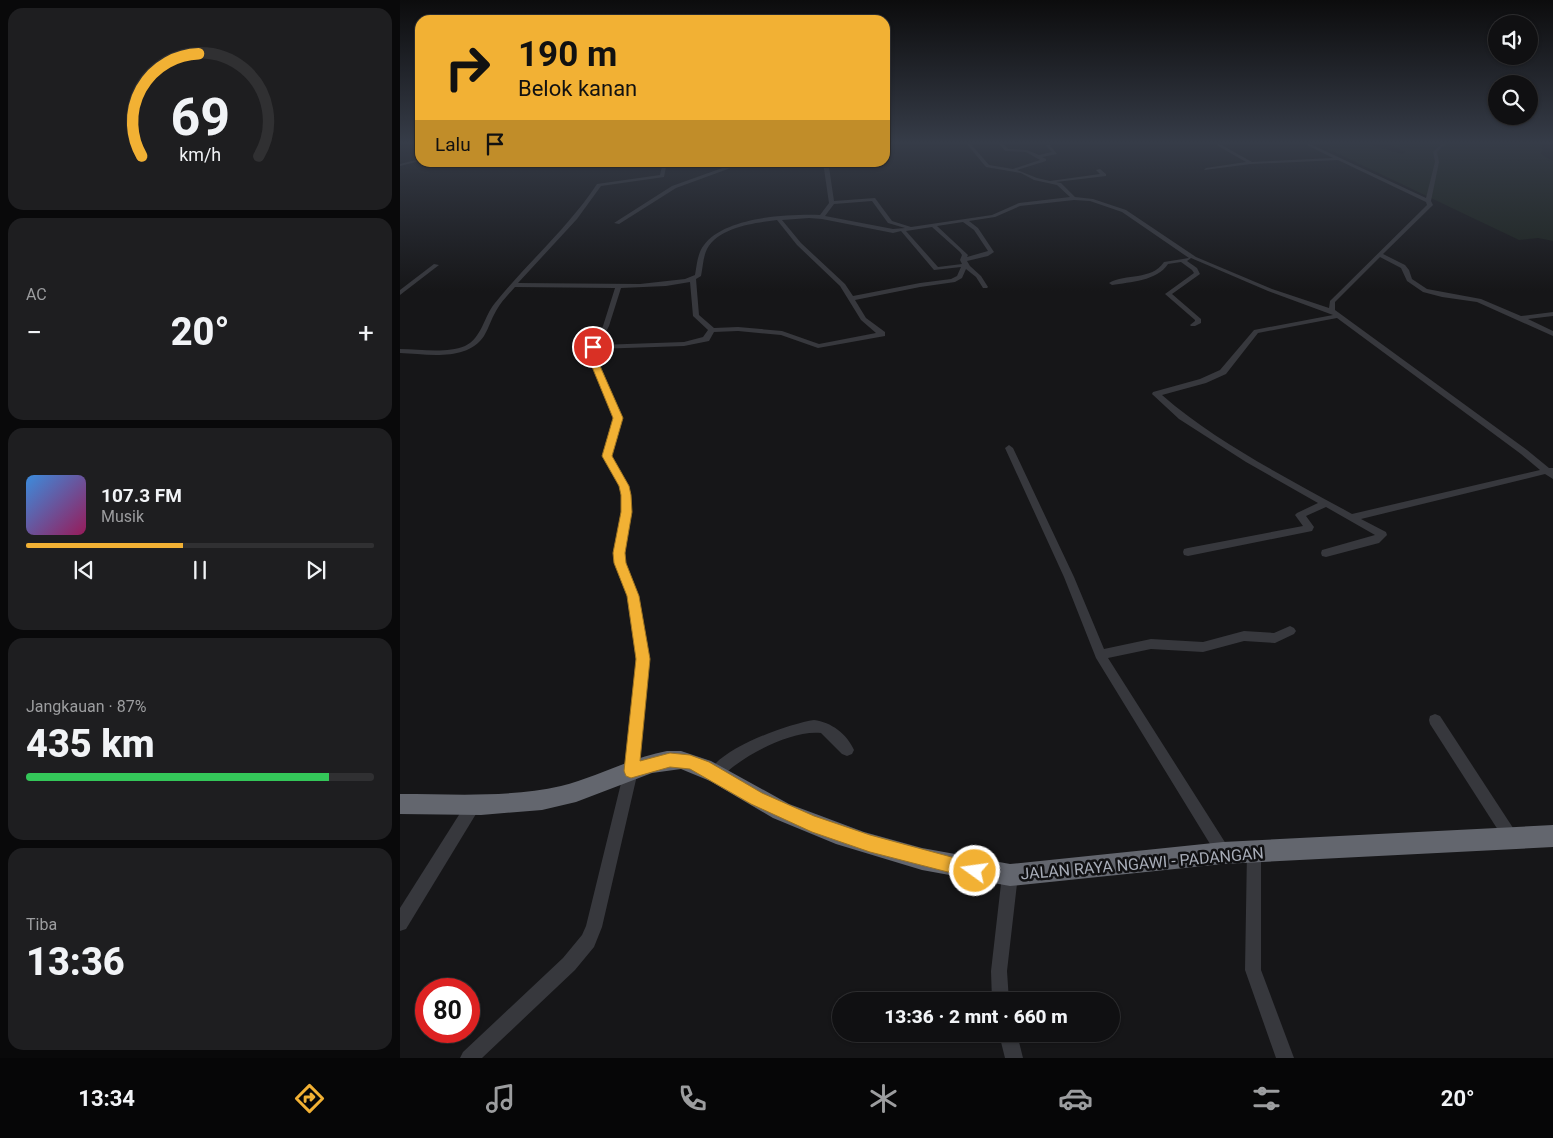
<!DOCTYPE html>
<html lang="id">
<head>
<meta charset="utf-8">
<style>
	:root { --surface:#101012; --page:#1e1e20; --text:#f1f3f6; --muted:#9c9d9f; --line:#303032; --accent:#f2b134 }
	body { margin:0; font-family:Roboto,sans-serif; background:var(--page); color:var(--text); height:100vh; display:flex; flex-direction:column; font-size:19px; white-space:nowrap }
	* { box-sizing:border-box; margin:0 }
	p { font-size:16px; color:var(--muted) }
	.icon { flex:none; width:28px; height:28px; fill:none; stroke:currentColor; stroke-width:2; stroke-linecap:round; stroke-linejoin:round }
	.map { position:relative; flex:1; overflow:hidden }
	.sheet { display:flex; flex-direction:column; gap:8px; padding:8px; background:#09090a; width:400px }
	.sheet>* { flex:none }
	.hud { position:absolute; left:15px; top:15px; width:475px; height:152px; border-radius:15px; box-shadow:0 1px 4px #0004,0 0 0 1px var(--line); background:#f2b134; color:#111; overflow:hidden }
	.controls { position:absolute; left:1088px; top:15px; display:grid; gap:10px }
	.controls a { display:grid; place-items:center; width:50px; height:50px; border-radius:50%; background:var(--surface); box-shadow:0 1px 4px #0004,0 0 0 1px var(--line); font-size:25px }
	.speed { position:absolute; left:15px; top:978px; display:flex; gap:10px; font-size:25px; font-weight:700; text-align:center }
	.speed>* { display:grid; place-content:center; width:65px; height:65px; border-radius:50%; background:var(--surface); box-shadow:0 1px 4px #0004,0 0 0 1px var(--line); line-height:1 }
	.speed .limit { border:8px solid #d22; background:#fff; color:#111 }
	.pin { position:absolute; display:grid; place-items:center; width:42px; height:42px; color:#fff; margin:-21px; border:2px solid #fff; border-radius:50%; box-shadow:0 1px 5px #0007 }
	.me { position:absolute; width:55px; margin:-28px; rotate:284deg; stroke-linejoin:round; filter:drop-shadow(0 0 4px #0008) }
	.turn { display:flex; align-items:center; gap:18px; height:105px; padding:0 20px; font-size:22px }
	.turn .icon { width:65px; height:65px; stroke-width:2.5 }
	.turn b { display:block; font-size:35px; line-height:42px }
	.then { display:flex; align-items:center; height:48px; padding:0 20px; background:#0003; gap:10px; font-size:19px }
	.big { font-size:38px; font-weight:800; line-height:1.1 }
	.sheet .tile { flex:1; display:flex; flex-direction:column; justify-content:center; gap:8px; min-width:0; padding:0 18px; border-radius:15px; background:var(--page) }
	.sheet .dial { align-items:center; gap:0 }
	.dial svg { height:130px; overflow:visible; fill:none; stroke:var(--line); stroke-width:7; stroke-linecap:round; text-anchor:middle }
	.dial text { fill:var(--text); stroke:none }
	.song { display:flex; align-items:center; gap:15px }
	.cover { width:60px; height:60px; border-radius:8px; background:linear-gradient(135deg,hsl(210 70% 55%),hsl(330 70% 35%)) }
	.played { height:5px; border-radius:2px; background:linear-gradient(90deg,var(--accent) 45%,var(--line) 45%) }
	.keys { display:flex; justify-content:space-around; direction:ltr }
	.heat { display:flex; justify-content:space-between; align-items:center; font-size:28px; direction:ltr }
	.charge { height:8px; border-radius:4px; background:linear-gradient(90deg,#34c759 87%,var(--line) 0) }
	.trip { position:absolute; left:432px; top:992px; width:288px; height:50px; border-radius:25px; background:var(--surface); box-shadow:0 1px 4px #0004,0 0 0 1px var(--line); font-weight:800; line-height:50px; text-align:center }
	.tabs { display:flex; height:80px; justify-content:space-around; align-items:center; background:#060607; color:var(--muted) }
	.tabs .icon { width:35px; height:35px }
	.tabs .selected { color:var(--accent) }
	.tabs b { font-size:22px; color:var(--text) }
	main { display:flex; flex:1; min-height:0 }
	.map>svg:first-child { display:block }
	.green { fill:#1c231d }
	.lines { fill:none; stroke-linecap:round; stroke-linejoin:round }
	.minor { fill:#37383d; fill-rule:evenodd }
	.highway { fill:#63666e; fill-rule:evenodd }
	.route { fill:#f2b134; stroke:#9d7322 }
	.labels { text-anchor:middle; stroke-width:5; stroke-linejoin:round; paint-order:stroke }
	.near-street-label { font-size:16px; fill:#a8adb8; stroke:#111113 }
</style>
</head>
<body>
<main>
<section class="sheet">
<div class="tile dial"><svg viewBox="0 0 100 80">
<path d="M14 69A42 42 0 1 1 86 69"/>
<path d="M14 69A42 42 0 0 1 49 6" stroke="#f2b134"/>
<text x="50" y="56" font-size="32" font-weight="700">69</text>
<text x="50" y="72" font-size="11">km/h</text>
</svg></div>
<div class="tile"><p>AC</p>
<div class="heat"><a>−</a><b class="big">20°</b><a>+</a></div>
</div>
<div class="tile">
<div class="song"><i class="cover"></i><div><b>107.3 FM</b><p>Musik</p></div></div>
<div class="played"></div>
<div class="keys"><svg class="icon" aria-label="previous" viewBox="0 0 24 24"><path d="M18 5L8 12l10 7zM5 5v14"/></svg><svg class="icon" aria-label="pause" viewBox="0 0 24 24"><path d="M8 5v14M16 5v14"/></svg><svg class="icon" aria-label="next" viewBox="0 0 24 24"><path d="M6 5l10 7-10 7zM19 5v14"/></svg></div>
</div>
<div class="tile"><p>Jangkauan · 87%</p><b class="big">435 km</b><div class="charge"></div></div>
<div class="tile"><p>Tiba</p><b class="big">13:36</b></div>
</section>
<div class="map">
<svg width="1153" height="1058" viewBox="0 0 1153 1058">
	<rect width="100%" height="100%" fill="#161618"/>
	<!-- green -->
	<path class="green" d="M923,143h43l36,11 4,-2 -19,-9h154l2,8 -2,3 12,7v80l-15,-3 -19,2 -193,-92 5,-2z"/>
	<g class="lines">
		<!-- minor -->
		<g class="minor">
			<path d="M566,143h4l19,22 24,4 27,-9 -14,-8 -21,-1 -6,-8h4l5,6 19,1 12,5 13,-3 -7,-7 4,-1 8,10 -15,3 4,2v2l-29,9 20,8 13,3 50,-7 -4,-4 4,-1 6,5v2l-50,6 5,1 14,14 18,2 33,11 70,47 76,32 57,19 1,-7 97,-96 -1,-3 -88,-42 -87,4 -47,6 2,-2 40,-6 -33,-19h5l34,19 81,-4 -30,-15h5l118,55 9,-36 -2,-10 9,-9h4l-9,9 2,10 -8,39 2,4 -50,49 22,11 4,5 3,9 15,10 54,10 40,17 32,-4v4l-25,3 25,12v5l-76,-34 -35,-5 -19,-5 -16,-11 -6,-13 -21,-11 -45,45v8l192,140 22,18h4v11l-8,-5 -184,45 25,13 1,3 -8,8 -53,14 -4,-1 -1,-3 1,-3 53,-15 -49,-28 -20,9 8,11 -2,4 -124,25 -4,-1 -1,-3 1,-3 4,-1 115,-22 -8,-11 2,-2 21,-10 -72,-41 -67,-43 -27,-25 1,-2 47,-13 20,-9 34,-40 79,-15 -65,-24 -77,-33 -4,3 10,7 3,6 -28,20 29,25v4l-6,3h-4l-1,-1 5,-4v-1l-30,-26 29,-21 -2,-3 -11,-8 -13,2c-11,17 -38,18 -56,21l-3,-2c17,-10 42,-2 55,-21l25,-4 -67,-46 -32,-11 -16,-1 -54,6 -25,11 -26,4 9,7 16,24 -6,4 -21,5 3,5 11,10 7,11 -1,1h-4l-7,-11 -10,-8 -4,9 -7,4 -35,5 -65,13 11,18 19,14v4l-67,12 -37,-13 -43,-4 -24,1 -5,9 -25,5 -88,3 -1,3 27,66 -11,39 18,29 2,9 1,17 -8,41 1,10 14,33 10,71 -11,104 -36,156 -8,20 -19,23 -93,88h-22l3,-6 100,-94 19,-23 4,-9 38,-155 13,-104 -10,-71 -12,-33 -1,-10 8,-41 -1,-17 -2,-9 -16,-29 11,-39 -27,-66 16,-26 12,-38 -100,-1c-7,8 -14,15 -19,24 -5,8 -7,17 -12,25 -17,26 -58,18 -84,17v-4c20,0 45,5 65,-3 17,-8 19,-30 30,-43 33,-41 73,-75 102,-119l63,-9 3,-13h4l-3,15 -63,9 -24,33 -59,64 122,1 45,-5 10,-4c2,-10 2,-21 9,-30 21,-28 83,-31 116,-30l9,-12 -6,-41h4l2,5 5,34 41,-3 17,23 19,6 81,-12 27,-12 51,-6 -13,-12 -23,-5 -13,-7 -35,-6zM472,201l16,22 17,5 -12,1 -68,-13 9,-12zM409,218l13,1 71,14 8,-2 33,39 27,-3 -4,9 -6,3 -31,4 -67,13 -8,-12 -44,-41 -19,-23zM377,220l20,25 43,41 21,34 15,13 -57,11 -37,-13 -44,-4 -24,1 -15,-13 -3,-36 5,-3c2,-9 2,-19 6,-27 12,-22 48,-26 70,-29zM563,222l11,8 14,21 -21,6 1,-2 -31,-29zM532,227l28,25 2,3 -2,5 2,4 -24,3 -32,-36zM290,282l3,34 15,14 -5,7 -19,5 -85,3 10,-19 12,-38 45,-2zM937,318l184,136 19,16 -188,44c-64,-36 -134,-70 -190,-119l44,-12 20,-9 32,-41z"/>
			<path d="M20,159v2l-20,5v-2z"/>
			<path d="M339,162h8l-71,26 -57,36 -5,-1 58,-37z"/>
			<path d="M34,264l5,1 -39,30v-5z"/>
			<path d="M609,445l4,3 61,129 30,72 47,-10 52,3 41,-11 30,2 16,-7 4,2 2,3 -2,3 -19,9 -31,-2 -41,11 -52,-3 -43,9 120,189 2,5 -2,5 -5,2 -5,-2 -122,-199 -32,-81 -59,-129z"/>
			<path d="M1035,714l5,2 77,118 2,5 -2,5 -5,2 -5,-2 -77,-120 -1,-4 1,-4z"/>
			<path d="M414,720c17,2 33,14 40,30l-2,4 -5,2 -5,-2 -21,-21c-25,-3 -64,16 -84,31 -8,5 -14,13 -22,16l-5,-1 -2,-5c11,-26 80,-50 106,-54z"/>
			<path d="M74,797l5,2 2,5 -2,5 -73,120 -6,2v-23l69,-109z"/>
			<path d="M854,844l5,2 2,5v119l33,88h-18l-31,-88 2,-119 2,-5z"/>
			<path d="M610,867l5,3 3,5 -11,96 2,30h-17l-1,-30 11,-96 3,-5z"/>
			<path d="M599,1034h18l6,24h-18z"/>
		</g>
		<!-- highway -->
		<path class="highway" d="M267,751h14l30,10 78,43 75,28 58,16 88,16 213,-22 330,-17v22l-330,17 -213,22 -88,-16 -86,-26 -63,-26 -63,-37 -29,-12 -29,4 -76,29 -34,8 -61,5 -81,-1v-20c53,0 108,4 161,-8 36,-9 69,-28 106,-35z"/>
	</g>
	<!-- sky -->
	<linearGradient id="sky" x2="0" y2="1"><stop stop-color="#0c0c0d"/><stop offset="0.49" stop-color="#363c48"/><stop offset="1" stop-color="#363c48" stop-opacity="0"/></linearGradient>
	<rect width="1153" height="291" fill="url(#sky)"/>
	<!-- route -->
	<path class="route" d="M190,345l7,2 -1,10 27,61 -11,38 17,30 2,9 1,17 -7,41 1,10 13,33 11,63 -10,102 30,-8 20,2 19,7 53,31 52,23 56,19 111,30 3,6 -3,6 -6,2 -105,-27 -58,-20 -61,-28 -61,-35 -20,-2 -39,11 -5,-2 -2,-5 12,-112 -9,-63 -13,-33 -1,-10 8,-41v-17l-2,-9 -17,-30 11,-38 -25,-61z"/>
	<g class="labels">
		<!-- near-street labels -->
		<g class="near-street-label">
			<text transform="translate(742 863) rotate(-5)" y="6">JALAN RAYA NGAWI - PADANGAN</text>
		</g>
	</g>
</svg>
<div class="controls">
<a><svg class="icon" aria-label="sound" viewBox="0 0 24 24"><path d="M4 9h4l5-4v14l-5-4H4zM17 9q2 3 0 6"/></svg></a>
<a><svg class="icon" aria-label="search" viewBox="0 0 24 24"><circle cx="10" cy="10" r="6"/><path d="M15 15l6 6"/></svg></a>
</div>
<div class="speed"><div class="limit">80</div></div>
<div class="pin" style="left:193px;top:347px;background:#d93025"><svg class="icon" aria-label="arrive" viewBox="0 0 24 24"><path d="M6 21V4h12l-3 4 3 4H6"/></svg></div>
<svg class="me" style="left:575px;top:871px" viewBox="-20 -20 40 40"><circle r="17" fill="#f2b134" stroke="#fff" stroke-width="3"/><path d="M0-11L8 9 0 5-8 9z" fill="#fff"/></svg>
<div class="trip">13:36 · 2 mnt · 660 m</div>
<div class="hud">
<div class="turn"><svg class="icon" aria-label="right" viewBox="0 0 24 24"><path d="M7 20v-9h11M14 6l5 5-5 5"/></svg><div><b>190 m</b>Belok kanan</div></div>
<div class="then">Lalu<svg class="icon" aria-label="arrive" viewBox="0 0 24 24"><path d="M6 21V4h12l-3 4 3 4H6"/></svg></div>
</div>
</div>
</main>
<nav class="tabs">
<b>13:34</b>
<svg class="icon selected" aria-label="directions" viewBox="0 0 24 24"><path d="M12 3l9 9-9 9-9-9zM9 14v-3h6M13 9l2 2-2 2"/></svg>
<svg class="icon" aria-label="music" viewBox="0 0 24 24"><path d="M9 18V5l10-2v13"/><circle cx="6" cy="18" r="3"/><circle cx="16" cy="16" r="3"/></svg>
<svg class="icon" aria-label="phone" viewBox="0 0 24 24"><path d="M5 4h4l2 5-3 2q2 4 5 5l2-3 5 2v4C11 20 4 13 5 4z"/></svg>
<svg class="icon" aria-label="climate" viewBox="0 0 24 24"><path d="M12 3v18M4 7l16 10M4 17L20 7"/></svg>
<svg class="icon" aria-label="car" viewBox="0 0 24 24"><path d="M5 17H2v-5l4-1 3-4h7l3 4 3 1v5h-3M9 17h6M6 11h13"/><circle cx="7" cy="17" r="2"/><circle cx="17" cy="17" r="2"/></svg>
<svg class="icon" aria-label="filters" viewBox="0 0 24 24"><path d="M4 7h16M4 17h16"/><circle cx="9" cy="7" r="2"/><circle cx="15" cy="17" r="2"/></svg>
<b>20°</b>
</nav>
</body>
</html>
